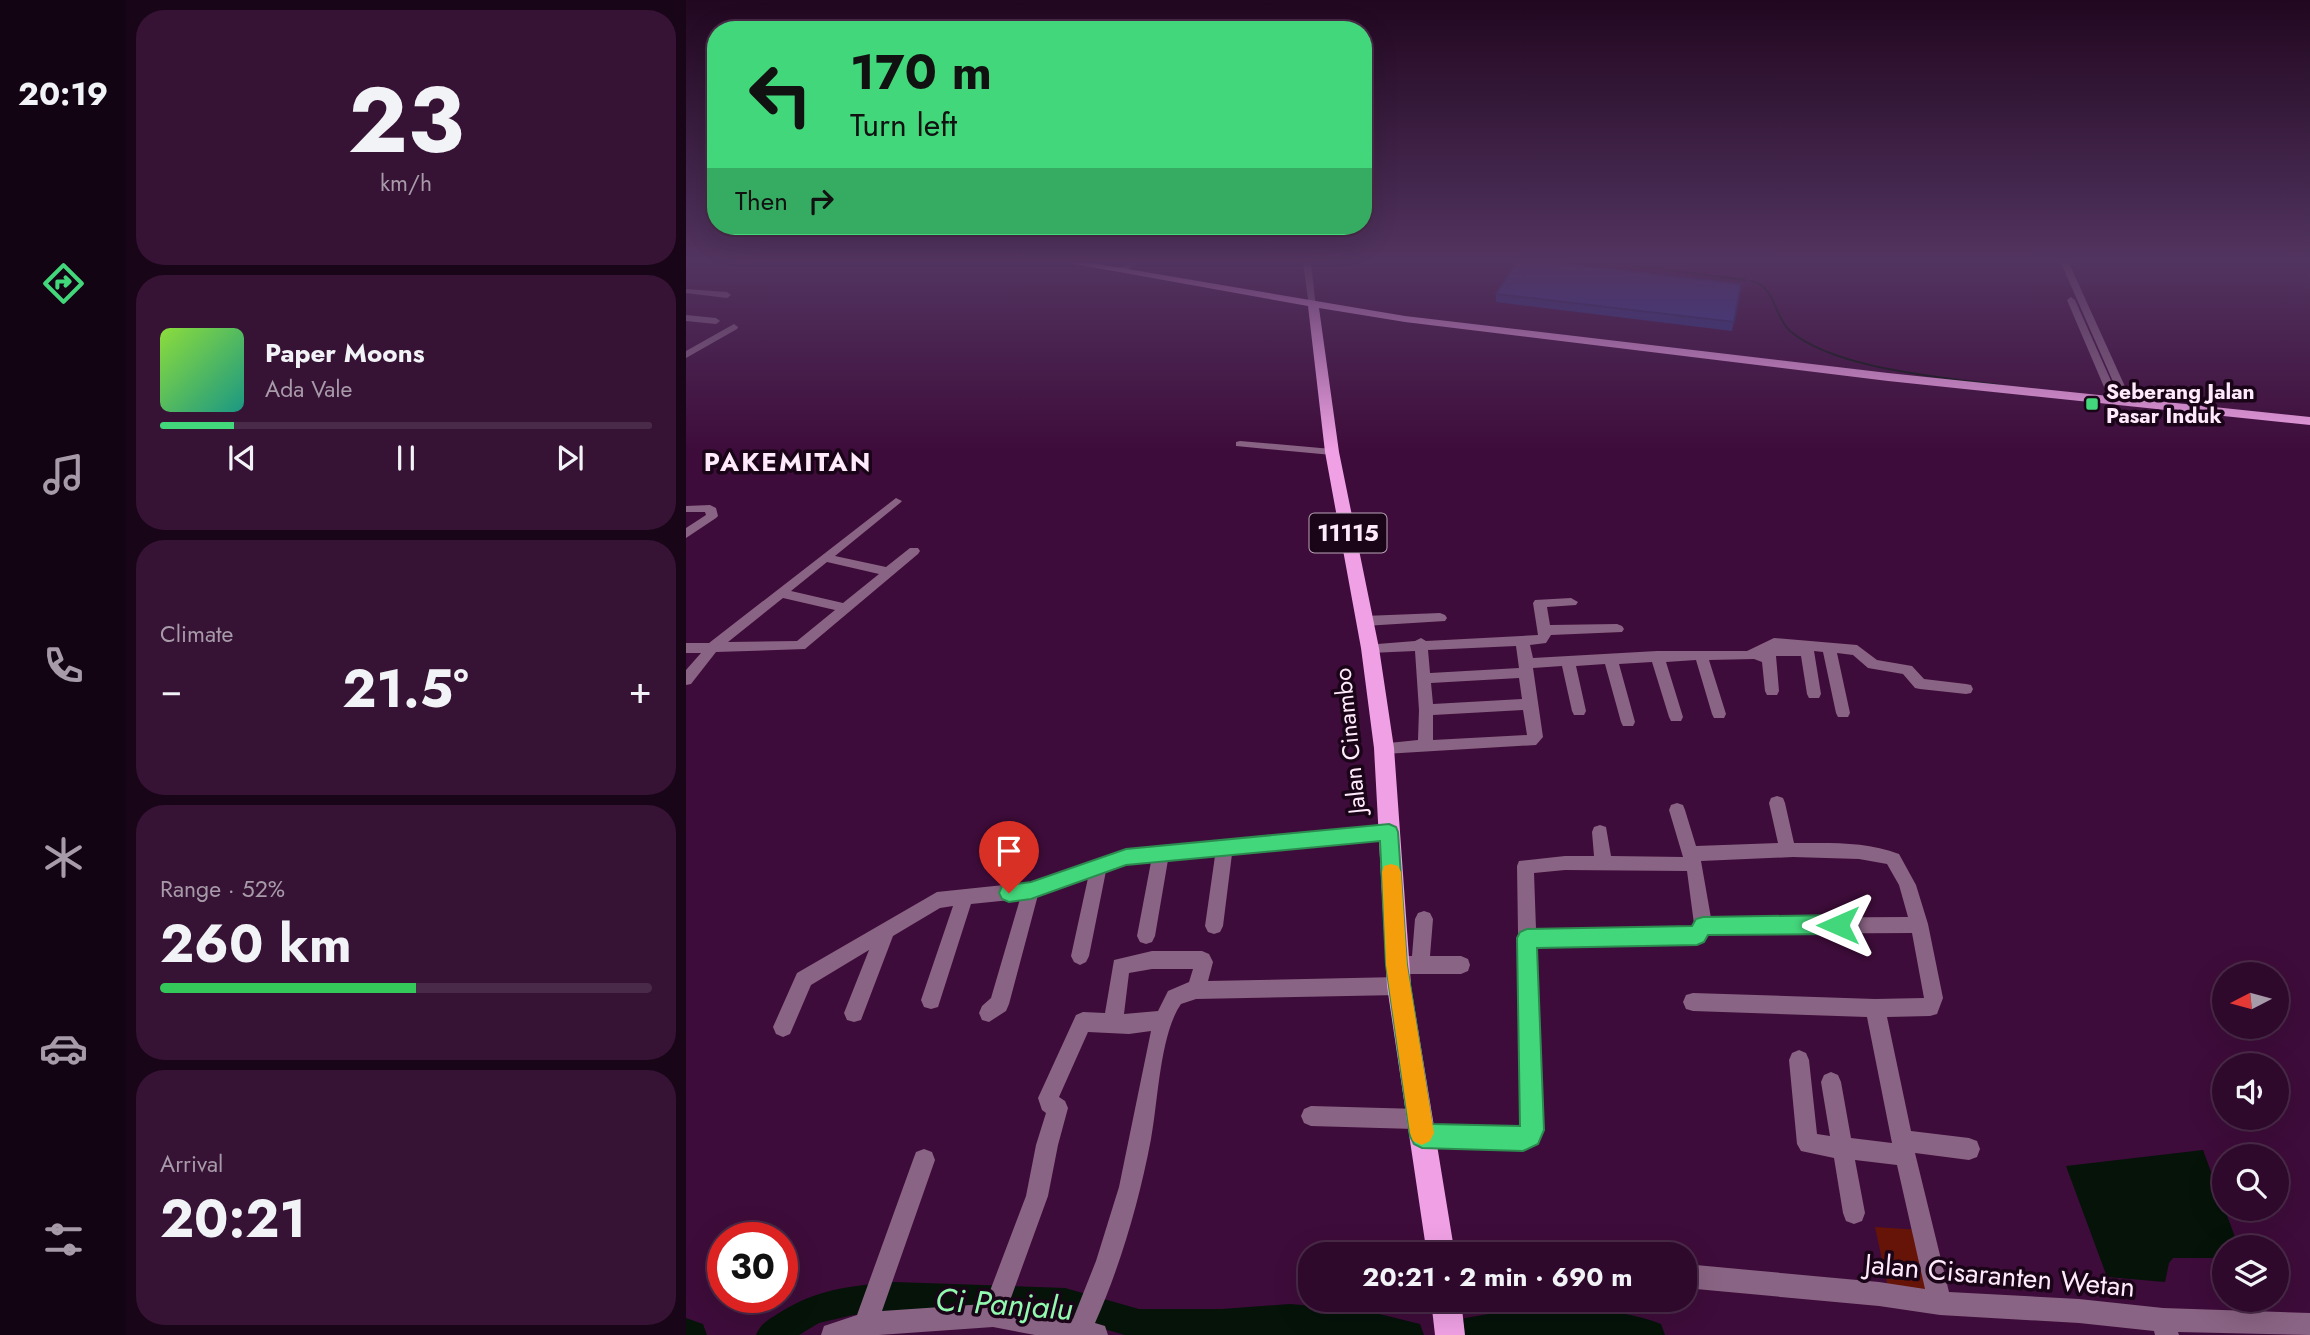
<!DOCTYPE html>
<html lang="en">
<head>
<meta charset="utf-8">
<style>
	:root { --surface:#2e092c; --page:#361234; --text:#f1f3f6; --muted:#a79aa9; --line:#492a48; --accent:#43d77b }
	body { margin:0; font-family:Jost,sans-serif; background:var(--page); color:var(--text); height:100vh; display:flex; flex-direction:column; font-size:26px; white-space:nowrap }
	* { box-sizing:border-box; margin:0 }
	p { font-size:23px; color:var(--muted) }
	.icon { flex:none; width:38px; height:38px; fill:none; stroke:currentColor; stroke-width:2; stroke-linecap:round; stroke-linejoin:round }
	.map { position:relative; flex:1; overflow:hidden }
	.side { display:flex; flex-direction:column; gap:10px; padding:10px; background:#190518; width:560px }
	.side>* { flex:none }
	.guide { position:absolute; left:21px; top:21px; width:665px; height:214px; border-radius:28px; box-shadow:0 7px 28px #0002,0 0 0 2px var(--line); background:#43d77b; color:#111; overflow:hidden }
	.needle { width:46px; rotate:264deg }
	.tools { position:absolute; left:1526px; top:962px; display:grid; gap:14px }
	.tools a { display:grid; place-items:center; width:77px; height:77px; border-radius:50%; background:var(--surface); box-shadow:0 7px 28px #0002,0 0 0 2px var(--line); font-size:35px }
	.speed { position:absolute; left:21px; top:1222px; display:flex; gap:14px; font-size:35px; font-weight:700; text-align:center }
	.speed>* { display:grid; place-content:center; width:91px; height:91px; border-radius:50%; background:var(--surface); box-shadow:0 7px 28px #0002,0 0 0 2px var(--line); line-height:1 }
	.speed .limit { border:10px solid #d22; background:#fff; color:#111 }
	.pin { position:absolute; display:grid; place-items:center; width:60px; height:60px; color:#fff; margin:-72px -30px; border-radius:50% 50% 50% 0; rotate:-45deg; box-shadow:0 0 7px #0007 }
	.pin .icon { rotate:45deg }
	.me { position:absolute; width:77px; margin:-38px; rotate:270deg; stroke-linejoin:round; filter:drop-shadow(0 0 5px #0008) }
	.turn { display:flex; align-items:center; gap:24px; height:147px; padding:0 28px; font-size:32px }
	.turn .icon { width:91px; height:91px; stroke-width:2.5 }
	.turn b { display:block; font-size:49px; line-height:60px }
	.then { display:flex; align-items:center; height:66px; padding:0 28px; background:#0003; gap:14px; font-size:26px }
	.big { font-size:52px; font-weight:700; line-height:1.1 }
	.side .widget { flex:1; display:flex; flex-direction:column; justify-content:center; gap:10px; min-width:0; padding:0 24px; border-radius:28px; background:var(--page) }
	.side .dial { align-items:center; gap:0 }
	.dial b { font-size:91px; line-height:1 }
	.song { display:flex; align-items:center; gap:21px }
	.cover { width:84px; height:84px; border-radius:10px; background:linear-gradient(135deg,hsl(90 70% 55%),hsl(170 70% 35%)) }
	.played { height:7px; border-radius:4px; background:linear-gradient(90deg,var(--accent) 15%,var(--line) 15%) }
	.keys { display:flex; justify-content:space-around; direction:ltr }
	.heat { display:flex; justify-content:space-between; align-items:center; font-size:38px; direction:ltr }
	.charge { height:10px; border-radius:5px; background:linear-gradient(90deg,#34c759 52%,var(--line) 0) }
	.trip { position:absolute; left:612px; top:1242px; width:399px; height:70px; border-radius:28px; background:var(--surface); box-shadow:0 7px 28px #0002,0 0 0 2px var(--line); font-weight:700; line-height:70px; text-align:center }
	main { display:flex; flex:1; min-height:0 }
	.dock { display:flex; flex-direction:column; width:126px; justify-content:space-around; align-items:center; background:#120412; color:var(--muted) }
	.dock .icon { width:49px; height:49px }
	.dock .active { color:var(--accent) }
	.dock b { font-size:32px; color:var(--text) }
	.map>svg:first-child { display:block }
	.green { fill:#651407 }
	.water { fill:#051309 }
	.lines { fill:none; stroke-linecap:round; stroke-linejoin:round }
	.stream { stroke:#051309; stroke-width:2 }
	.river { fill:#051309; fill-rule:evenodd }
	.minor { fill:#8a6484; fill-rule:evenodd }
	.major { fill:#f0a1e5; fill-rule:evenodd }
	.wall { fill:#2b3786 }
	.building { fill:#32409c; stroke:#232d6d; stroke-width:2 }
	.route { fill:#43d77b; stroke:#2c8c50; stroke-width:2 }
	.slow { fill:#f59e0b }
	.poi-dot { fill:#43d77b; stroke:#1a0518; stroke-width:2.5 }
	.labels { text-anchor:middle; stroke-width:7; stroke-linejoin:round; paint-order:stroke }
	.far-poi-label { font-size:21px; font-weight:bold; fill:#feeafa; stroke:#1a0518; text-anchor:start }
	.shield { fill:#1a0518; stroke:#baa5b6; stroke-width:2 }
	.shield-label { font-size:23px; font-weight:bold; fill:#feeafa }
	.street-label { font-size:24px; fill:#feeafa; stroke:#1a0518 }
	.far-district-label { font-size:26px; font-weight:bold; letter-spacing:2px; fill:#feeafa; stroke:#1a0518 }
	.near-street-label { font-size:28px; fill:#feeafa; stroke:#1a0518 }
	.near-water-label { font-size:32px; font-style:italic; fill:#91faaf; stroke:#1a0518 }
</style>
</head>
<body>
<main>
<nav class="dock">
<b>20:19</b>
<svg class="icon active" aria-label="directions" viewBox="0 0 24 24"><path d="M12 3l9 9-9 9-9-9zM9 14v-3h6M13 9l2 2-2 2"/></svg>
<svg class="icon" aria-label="music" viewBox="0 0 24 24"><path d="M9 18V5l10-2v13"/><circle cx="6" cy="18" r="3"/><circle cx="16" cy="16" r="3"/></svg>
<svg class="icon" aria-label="phone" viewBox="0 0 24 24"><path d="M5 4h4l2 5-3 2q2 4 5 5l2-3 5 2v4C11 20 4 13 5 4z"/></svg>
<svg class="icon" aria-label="climate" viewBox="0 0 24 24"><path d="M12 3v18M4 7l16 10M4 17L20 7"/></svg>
<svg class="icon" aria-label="car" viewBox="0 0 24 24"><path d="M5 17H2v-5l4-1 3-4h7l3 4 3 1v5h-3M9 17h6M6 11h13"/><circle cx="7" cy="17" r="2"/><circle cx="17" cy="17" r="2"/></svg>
<svg class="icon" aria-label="filters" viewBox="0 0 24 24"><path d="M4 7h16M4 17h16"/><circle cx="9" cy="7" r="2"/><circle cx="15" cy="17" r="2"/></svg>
</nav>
<section class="side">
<div class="widget dial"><b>23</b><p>km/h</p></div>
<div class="widget">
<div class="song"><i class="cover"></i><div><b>Paper Moons</b><p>Ada Vale</p></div></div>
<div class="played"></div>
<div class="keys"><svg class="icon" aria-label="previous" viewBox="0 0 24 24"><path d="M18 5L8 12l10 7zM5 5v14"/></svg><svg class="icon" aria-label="pause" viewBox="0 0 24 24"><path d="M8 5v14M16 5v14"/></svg><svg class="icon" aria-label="next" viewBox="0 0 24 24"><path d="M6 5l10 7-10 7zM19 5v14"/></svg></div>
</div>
<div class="widget"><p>Climate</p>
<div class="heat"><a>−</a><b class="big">21.5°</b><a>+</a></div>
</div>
<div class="widget"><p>Range · 52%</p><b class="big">260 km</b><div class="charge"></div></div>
<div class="widget"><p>Arrival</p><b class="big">20:21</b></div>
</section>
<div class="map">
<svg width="1624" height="1335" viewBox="0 0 1624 1335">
	<rect width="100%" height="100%" fill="#3e0c3a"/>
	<!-- green -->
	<path class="green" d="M1189,1227l46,3 14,69 -46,-7z"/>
	<!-- water -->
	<path class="water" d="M1517,1150l36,98h-15v10h-51l-4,5 -4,19 -58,-5 -41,-111z"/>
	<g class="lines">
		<!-- stream -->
		<g class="stream">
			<path d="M926,263l133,17"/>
			<path d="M1066,281c24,6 22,36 38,50 45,38 151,46 209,54"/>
		</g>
		<!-- river -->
		<g class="river">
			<path d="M208,1282l171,6 74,21h83l68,-5 73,6 57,14 4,11h-299l-60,-17 -171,-6 -41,3 -34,8 -20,12h-43c5,-12 12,-15 23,-22 38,-24 70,-27 115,-31z"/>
			<path d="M837,1308c44,2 96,-1 138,16l4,11h-226l4,-11 11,-4z"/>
			<path d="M0,1318l17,6 4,11h-21z"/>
		</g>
		<!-- minor -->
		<g class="minor">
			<path d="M443,263h11l-17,8 -7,-2z"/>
			<path d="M617,263h8l5,45 -7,-2z"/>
			<path d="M1375,263h8l63,139 -1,2 -9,-2z"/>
			<path d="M0,289l41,3 4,3 -4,3 -41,-5z"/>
			<path d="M1385,297l4,3 45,101 -1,2 -9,-2 -43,-101z"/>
			<path d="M0,315l30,3 4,3 -4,3 -30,-3z"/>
			<path d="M48,324l4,3 -1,2 -51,29v-7z"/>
			<path d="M554,441l92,8 5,3 -5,3 -96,-9v-4z"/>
			<path d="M210,498l6,3 -2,2 -65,53 51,11 24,-19h8l2,3 -2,3 -113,95 -89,3 -25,32 -5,1v-15l15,-17h-15v-10h23zM141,562l52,12 -36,29 -52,-12zM97,598l52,12 -38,31 -69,1z"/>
			<path d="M24,505l6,3 2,8 -2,2 -30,20v-10l20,-13 -1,-3h-19v-6z"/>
			<path d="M885,598l7,4 -2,3 -29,2 3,18 67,-1 5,2 2,3 -2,3 -71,3 -5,8 -16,2 3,13 124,-7h90l27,-13 83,7 20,15 35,6 12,13 42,5 5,1 2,4 -2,4 -5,1 -46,-5 -5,-1 -12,-14 -35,-6 -15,-13 -16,-2 13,60 -2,4h-10l-2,-4 -13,-61 -9,-1 7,43 -2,4h-10l-2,-4 -6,-38h-25l3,35 -2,4h-10l-2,-4 -3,-29 -8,-3 -45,1 17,54 -2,4h-10l-2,-4 -16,-54 -30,2 17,55 -2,4h-10l-2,-4 -17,-55 -33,2 16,58 -2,4h-10l-2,-4 -16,-58 -29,2 10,45 -2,4h-10l-2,-4 -10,-45 -29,2 10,69 -7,8 -152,9 -5,-2 -3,-4 3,-4 39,-4 1,-30 -4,-59 -45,2 -5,-2 -2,-3 2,-3 50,-4 6,-3 5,3 112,-6 -5,-32 2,-3zM830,646l3,22 -89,5 -2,-23zM833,678l3,21 -89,5 -2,-21zM837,710l4,25 -94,5v-25z"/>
			<path d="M754,613l5,2 2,3 -2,3 -81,5 -7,-5 7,-5z"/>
			<path d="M1091,796l6,2 2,5 9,40c35,0 72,-2 105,11l17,31 12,39 15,74 -6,16 -7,2 -43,1 24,114 58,7 8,3 3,8 -3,8 -8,3 -54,-7 34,139 130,7 84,9 147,5v22l-132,-3 1,3h-24l-1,-4 -75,-8 -139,-8 -61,-9 -194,-18v-24l194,18 46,7 -28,-124 -42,-5 10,53 -3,8 -8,3 -8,-3 -3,-8 -9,-55 -33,-7 -4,-7 -8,-84 3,-7 7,-3 7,3 3,7 8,74 13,2 -9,-54 3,-7 7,-3 7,3 3,7 10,56 41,5 -25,-126 -174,-6 -7,-2 -3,-7 3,-7 7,-2 182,6 49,-1 -12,-65 -204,1 -5,7 -6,2 -161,3 6,184 -6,12 -13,8 -101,-3 -7,-4 -4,-7 3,-7 -103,-3 -7,-3 -3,-7 3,-7 7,-3 108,3 7,3 3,7 -2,7 94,2 -4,-262 2,-5 46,-5h29l-2,-24 2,-5 6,-2 6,2 5,29 72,1 -14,-47 2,-5 6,-2 6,2 2,5 11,36 82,-3 -9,-40 2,-5zM1107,857l66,2 28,5 12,21 9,32 -197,1 -10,-57zM879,870l122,1 7,53 -2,3 -156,2 -2,-56z"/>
			<path d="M703,825l6,2 2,5 -2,5 -6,2 -157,15 -9,72 -3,6 -6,2 -6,-2 -3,-6 10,-70 -47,4 -13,76 -3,6 -6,2 -6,-2 -3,-6 14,-74 -25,2 -20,7 -17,85 -3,6 -6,3 -6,-3 -3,-6 17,-78 -50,17 -29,109 -3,7 -17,11 -7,-2 -3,-7 3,-7 9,-8 29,-99 -49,5 -33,103 -7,2 -7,-2 -3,-7 32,-94 -13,2 -47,28 -32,84 -7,2 -7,-2 -3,-7 25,-63 -58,35 -21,49 -7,3 -7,-3 -3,-7 24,-54 140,-81 94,-10 95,-32z"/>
			<path d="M738,911l6,2 3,6 -3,37h31l7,3 2,6 -2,6 -7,3h-64l-7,-3 -2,-6 2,-6 7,-3h15l3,-37 3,-6z"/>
			<path d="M466,951h50l7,3 4,8 -5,19 191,-4 7,3 2,6 -2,6 -7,3 -203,4 -15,5c-21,30 -23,98 -30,135 -12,63 -30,125 -56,184l10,3 3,9h-73l-42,-8 -114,8h-58l3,-9 33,-11 56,-155 3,-8 8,-3 8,3 3,8 -53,151 103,-7 41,-108 10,-51 10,-32 -4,-3 -4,-12 38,-83 7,-3 22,1 9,-53zM466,969h41l-4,13 -21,9 -10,20 -34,3 5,-41zM465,1031l-32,156 -23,74 -23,58 -65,-13 40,-110 10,-51 10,-37 -3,-7 -6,-4 29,-65 41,2z"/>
		</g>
		<!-- major -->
		<g class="major">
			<path d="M383,263h23l313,53 483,57 422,44v8l-422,-44 -483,-59 -86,-14 20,144 40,196 15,100 17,238 44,269h-28l-40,-269 -13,-238 -13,-100 -36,-196 -17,-146z"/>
			<path d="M745,1300h30l4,35h-30z"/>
		</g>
	</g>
	<!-- wall -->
	<path class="wall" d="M1055,284l-9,47 -236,-29v-8z"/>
	<!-- building -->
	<path class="building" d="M830,263h40l185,21 -7,38 -238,-28z"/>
	<!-- sky -->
	<linearGradient id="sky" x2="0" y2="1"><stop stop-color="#220720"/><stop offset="0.58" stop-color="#523460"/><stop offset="1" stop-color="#523460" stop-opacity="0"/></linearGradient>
	<rect width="1624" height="450" fill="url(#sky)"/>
	<!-- route -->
	<path class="route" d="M703,824l7,3 2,5 9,133 25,159 88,2 -3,-188 3,-6 7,-3 165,-3 4,-7 7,-2 135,-2 7,3 3,7 -3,6 -7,3 -130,1 -4,7 -7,3 -160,3 7,182 -6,14 -15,7 -101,-3 -8,-4 -4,-8 -24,-171 -6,-124 -254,24 -95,34 -22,3 -7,-3 -3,-6 3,-7 29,-4 95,-33z"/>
	<!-- slow -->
	<path class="slow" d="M705,864l7,2 3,6 6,93 27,168 -4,8 -8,4 -9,-4 -3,-8 -24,-168 -4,-93 2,-6z"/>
	<!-- markers -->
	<rect class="poi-dot" x="1399" y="397" width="14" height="14" rx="3.5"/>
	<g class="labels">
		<!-- far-poi labels -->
		<g class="far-poi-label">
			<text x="1420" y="399">Seberang Jalan<tspan x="1420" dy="24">Pasar Induk</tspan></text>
		</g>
		<!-- shield labels -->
		<rect class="shield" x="623.5" y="513.5" width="77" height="39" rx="5"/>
		<g class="shield-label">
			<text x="662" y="541">11115</text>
		</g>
		<!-- street labels -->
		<g class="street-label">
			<text transform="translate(664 741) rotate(-96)" y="8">Jalan Cinambo</text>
		</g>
		<!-- far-district labels -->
		<g class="far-district-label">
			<text x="102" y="471">PAKEMITAN</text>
		</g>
		<!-- near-street labels -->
		<g class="near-street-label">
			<text transform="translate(1314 1275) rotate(5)" y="10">Jalan Cisaranten Wetan</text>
		</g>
		<!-- near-water labels -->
		<g class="near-water-label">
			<text transform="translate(318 1304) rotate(4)" y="11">Ci Panjalu</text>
		</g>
	</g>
</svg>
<div class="tools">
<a><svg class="needle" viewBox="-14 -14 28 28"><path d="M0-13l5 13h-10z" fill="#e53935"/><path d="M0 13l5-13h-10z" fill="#a79aa9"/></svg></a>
<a><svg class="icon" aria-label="sound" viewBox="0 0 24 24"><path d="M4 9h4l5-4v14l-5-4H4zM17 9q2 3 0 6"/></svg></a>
<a><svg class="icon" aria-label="search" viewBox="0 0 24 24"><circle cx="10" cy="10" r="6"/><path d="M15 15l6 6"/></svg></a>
<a><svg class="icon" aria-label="layers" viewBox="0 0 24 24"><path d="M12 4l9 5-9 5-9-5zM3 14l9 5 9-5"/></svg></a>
</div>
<div class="speed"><div class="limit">30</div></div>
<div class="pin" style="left:323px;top:893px;background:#d93025"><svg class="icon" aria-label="arrive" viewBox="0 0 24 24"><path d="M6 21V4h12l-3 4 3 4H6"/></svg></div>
<svg class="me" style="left:1152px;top:925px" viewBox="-20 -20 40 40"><path d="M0-17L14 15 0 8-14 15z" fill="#43d77b" stroke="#fff" stroke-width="4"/></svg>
<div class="trip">20:21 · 2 min · 690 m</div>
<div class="guide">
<div class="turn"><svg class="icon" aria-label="left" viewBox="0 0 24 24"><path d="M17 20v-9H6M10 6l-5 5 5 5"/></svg><div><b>170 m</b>Turn left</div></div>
<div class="then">Then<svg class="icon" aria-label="right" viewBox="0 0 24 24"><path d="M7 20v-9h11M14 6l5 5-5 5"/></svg></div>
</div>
</div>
</main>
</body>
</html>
